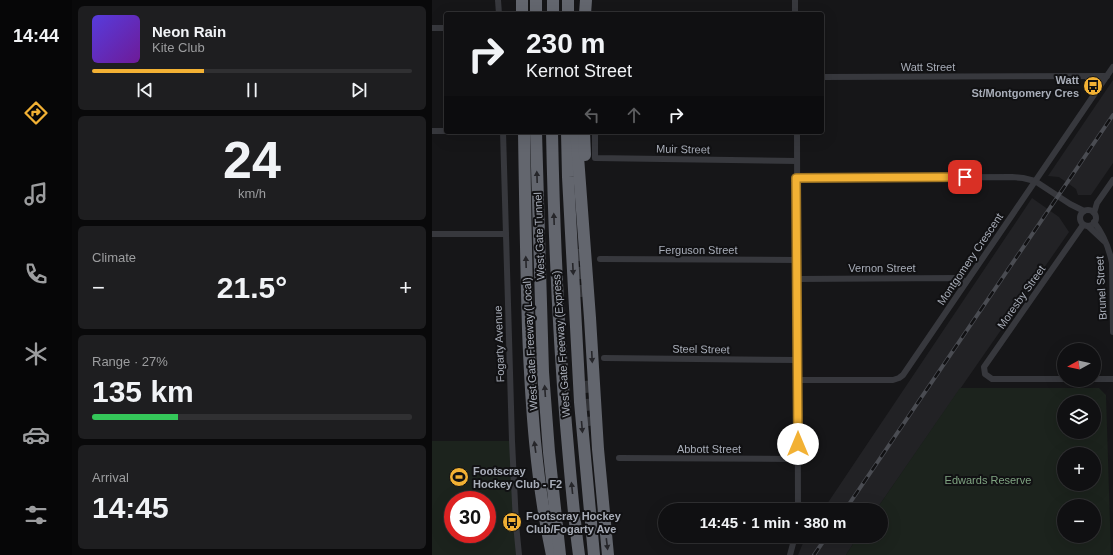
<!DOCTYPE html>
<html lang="en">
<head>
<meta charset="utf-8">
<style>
	:root { --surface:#101012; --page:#1e1e20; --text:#f1f3f6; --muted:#9c9d9f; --line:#303032; --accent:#f2b134 }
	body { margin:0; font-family:Helvetica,sans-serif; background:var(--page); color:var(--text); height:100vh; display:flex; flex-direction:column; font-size:15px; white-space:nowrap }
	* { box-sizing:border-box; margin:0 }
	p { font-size:13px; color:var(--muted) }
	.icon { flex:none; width:22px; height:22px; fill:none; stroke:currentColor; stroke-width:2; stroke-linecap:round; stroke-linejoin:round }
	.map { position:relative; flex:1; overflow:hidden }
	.sheet { display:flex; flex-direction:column; gap:6px; padding:6px; background:#09090a; width:360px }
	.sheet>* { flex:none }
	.hud { position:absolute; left:12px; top:12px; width:380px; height:122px; border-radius:4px; box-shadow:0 4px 16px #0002,0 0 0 1px var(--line); background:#101012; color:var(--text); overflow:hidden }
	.needle { width:26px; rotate:262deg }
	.fabs { position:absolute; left:625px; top:343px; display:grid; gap:8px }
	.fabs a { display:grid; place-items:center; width:44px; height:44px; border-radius:50%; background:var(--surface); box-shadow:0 4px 16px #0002,0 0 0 1px var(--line); font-size:20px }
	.speed { position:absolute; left:12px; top:491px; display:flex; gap:8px; font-size:20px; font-weight:700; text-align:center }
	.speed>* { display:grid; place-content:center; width:52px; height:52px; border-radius:50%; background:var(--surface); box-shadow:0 4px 16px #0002,0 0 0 1px var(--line); line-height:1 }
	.speed .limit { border:6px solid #d22; background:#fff; color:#111 }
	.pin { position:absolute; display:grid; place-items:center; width:34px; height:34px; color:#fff; margin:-17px; border-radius:8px; box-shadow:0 2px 6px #0006 }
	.me { position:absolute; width:44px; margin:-22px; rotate:0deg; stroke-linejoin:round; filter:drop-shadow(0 0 3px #0008) }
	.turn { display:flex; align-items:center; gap:14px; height:84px; padding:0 16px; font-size:18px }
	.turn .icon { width:52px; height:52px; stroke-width:2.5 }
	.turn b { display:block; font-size:28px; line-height:34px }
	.lanes { display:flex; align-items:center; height:38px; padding:0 16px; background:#0003; justify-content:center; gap:20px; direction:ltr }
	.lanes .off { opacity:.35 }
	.big { font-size:30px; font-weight:700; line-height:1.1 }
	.sheet .tile { flex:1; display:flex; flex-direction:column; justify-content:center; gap:6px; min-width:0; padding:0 14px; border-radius:6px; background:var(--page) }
	.sheet .dial { align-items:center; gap:0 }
	.dial b { font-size:52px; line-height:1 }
	.song { display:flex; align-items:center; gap:12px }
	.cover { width:48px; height:48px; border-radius:6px; background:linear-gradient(135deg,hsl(250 70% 55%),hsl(280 70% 35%)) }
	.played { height:4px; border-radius:2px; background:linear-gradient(90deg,var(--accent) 35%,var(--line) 35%) }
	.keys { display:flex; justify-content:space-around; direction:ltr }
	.heat { display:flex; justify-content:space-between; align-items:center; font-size:22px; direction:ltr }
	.charge { height:6px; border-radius:3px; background:linear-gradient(90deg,#34c759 27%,var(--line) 0) }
	.trip { position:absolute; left:226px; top:503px; width:230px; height:40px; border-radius:20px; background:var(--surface); box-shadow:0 4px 16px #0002,0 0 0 1px var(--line); font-weight:700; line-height:40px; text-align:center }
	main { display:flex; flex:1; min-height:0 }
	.menu { display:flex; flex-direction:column; width:72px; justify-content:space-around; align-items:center; background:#060607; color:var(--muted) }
	.menu .icon { width:28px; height:28px }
	.menu .current { color:var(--accent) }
	.menu b { font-size:18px; color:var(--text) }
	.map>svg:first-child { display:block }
	.built { fill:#222225 }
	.green { fill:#1c231d; fill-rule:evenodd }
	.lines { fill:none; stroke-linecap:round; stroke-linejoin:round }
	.highway-tunnel { stroke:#333438; stroke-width:12; stroke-dasharray:12 6; stroke-linecap:butt }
	.street { stroke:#37383d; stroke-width:6 }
	.highway { stroke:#63666e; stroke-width:12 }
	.rail-casing { stroke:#4a4c52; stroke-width:4 }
	.rail { stroke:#111113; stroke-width:2.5; stroke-dasharray:8; stroke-linecap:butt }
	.oneway { fill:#26262a }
	.route-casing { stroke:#9d7322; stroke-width:10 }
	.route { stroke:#f2b134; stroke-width:7 }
	.labels { text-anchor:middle; stroke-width:4; stroke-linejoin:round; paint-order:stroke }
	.street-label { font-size:11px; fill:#a8adb8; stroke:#111113 }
	.poi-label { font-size:11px; font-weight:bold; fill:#a8adb8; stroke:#111113; text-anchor:start }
	.park-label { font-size:11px; fill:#7fa381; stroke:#111113 }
</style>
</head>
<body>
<main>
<nav class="menu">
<b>14:44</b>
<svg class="icon current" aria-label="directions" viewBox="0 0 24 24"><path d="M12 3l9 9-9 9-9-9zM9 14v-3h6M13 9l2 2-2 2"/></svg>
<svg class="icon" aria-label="music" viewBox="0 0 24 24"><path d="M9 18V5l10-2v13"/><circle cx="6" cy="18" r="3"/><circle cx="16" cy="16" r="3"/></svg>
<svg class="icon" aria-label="phone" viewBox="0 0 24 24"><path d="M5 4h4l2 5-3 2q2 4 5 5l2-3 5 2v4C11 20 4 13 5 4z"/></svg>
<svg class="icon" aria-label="climate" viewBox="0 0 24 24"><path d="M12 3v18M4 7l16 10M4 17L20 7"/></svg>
<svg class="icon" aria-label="car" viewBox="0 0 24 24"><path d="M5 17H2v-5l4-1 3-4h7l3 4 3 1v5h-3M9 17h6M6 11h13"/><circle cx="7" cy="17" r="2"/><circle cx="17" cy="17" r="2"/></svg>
<svg class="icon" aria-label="filters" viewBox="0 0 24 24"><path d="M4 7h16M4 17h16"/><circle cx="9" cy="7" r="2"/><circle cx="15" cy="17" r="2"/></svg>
</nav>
<section class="sheet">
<div class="tile">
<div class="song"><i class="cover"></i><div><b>Neon Rain</b><p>Kite Club</p></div></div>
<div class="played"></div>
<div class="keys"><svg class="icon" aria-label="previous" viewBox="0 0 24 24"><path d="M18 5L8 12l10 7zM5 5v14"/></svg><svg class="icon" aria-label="pause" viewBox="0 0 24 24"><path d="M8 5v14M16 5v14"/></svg><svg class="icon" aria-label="next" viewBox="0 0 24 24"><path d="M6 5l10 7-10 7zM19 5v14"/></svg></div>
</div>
<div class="tile dial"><b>24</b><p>km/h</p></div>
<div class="tile"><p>Climate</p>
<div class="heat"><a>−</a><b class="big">21.5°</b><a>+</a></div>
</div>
<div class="tile"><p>Range · 27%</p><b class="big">135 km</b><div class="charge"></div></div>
<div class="tile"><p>Arrival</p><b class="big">14:45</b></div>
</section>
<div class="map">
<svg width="681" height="555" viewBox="0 0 681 555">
	<rect width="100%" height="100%" fill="#161618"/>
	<!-- built -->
	<g class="built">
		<path d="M681,80v83l-22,32h-13l-2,-6 -17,-12 -11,-1z"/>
		<path d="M600,198l27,19 10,15 -193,278h-53z"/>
		<path d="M374,536h52l-12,19h-48z"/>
	</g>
	<!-- green -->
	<g class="green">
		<path d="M528,388h139l7,7 5,160h-265l12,-19h23v-26h-5zM632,402h30v30h-30zM632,454h30v30h-30zM632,506h30v30h-30z"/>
		<path d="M0,441h80l7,114h-87zM21,500h34v34h-34z"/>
	</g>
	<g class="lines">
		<!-- highway-tunnel -->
		<g class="highway-tunnel">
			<path d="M146,249l2,50"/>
			<path d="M152,381l4,45"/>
		</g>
		<!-- street -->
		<g class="street">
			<path d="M66,0l1,14"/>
			<path d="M363,0v14"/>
			<path d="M0,28h14"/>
			<path d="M390,77l285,-1"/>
			<path d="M0,131h14"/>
			<path d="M71,132l9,309 4,83 3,31"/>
			<path d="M163,132v26l202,3"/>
			<path d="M365,132l1,378"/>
			<path d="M365,178l215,-1 11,1 12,3 35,23 14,7"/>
			<circle cx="656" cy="218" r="8"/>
			<path d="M662,213l3,-10 16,-23"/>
			<path d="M662,222c10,13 15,26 18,41l1,69"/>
			<path d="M656,226l16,15"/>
			<path d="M0,234h74"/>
			<path d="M168,259l197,1"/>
			<path d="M365,279l159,-1 4,1 6,3"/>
			<path d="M172,358l193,2"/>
			<path d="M632,379h-72l-7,-5 -1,-7 99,-142"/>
			<path d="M662,379h19"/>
			<path d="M366,380h95l6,-2 4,-3 210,-308"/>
			<path d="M187,458l179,1"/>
			<path d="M358,555l5,-19"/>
		</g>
		<!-- highway -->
		<g class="highway">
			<path d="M90,0v14"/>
			<path d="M104,14v-14"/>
			<path d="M121,14v-14"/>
			<path d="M136,14v-14"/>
			<path d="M153,14l1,-14"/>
			<path d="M92,132c1,66 2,131 4,197 3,76 8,152 24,226"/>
			<path d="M104,132l7,240 6,80 11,103"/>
			<path d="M120,132c2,98 6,196 14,293 4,44 7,87 13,130"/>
			<path d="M135,132l1,45 12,225 14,153"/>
			<path d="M143,132l2,11 13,175 8,131 10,106"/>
			<path d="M152,132l1,23"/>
		</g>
		<!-- rail casing -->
		<g class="rail-casing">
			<g id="rail">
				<path d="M413,510l268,-395"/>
				<path d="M382,555l13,-19"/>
			</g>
		</g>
		<!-- rail -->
		<use href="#rail" class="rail"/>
	</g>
	<!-- one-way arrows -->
	<defs><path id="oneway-solid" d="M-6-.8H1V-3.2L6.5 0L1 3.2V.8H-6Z"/></defs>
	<g class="oneway">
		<use href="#oneway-solid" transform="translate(105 177) rotate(-92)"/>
		<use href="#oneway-solid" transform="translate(122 219) rotate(-92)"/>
		<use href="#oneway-solid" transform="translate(94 262) rotate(-92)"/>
		<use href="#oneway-solid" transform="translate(141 269) rotate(87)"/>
		<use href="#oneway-solid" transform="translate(160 357) rotate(87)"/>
		<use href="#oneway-solid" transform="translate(113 391) rotate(-94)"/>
		<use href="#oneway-solid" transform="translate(150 427) rotate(85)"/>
		<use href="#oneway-solid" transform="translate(103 447) rotate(-98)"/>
		<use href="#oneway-solid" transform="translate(140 488) rotate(-96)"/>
		<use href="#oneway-solid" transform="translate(175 544) rotate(83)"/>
	</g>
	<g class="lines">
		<!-- route casing -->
		<g class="route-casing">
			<path id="route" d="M366,444l-2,-266 169,-1"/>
		</g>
		<!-- route -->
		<use href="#route" class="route"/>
	</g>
	<!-- icons -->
	<defs>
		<g id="bus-disc" transform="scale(1)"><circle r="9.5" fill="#f2b134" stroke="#111113"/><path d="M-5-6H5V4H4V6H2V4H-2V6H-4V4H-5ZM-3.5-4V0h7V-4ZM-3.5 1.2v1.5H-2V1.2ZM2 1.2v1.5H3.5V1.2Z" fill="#111"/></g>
		<g id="stadium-disc" transform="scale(1)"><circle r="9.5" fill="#f2b134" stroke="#111113"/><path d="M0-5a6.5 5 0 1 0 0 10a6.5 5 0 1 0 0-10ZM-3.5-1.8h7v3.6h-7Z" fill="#111"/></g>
	</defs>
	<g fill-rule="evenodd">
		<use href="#bus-disc" x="661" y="86"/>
		<use href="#stadium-disc" x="27" y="477"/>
		<use href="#bus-disc" x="80" y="522"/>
	</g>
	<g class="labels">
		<!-- street labels -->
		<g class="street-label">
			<text x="496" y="71">Watt Street</text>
			<text transform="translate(251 149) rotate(1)" y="4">Muir Street</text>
			<text transform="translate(107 236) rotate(-92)" y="4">West Gate Tunnel</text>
			<text x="266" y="254">Ferguson Street</text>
			<text transform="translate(538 259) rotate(-56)" y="4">Montgomery Crescent</text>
			<text x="450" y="272">Vernon Street</text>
			<text transform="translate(669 288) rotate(-93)" y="4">Brunel Street</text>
			<text transform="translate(589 297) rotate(-55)" y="4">Moresby Street</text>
			<text transform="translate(67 344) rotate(-92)" y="4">Fogarty Avenue</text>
			<text transform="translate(98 344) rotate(-93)" y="4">West Gate Freeway (Local)</text>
			<text transform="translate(129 344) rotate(-94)" y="4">West Gate Freeway (Express)</text>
			<text transform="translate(269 349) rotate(1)" y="4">Steel Street</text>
			<text x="277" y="453">Abbott Street</text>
		</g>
		<!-- poi labels -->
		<g class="poi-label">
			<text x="647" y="84" text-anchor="end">Watt<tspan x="647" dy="13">St/Montgomery Cres</tspan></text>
			<text x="41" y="475">Footscray<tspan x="41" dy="13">Hockey Club - F2</tspan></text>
			<text x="94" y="520">Footscray Hockey<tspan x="94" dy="13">Club/Fogarty Ave</tspan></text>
		</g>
		<!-- park labels -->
		<g class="park-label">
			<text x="556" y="484">Edwards Reserve</text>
		</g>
	</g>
</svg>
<div class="fabs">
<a><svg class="needle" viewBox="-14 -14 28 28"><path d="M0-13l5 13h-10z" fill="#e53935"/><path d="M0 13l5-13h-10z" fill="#9c9d9f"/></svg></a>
<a><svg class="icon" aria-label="layers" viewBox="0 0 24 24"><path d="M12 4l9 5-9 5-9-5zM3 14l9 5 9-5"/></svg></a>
<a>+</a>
<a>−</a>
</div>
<div class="speed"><div class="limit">30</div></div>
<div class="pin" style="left:533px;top:177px;background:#d93025"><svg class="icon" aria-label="arrive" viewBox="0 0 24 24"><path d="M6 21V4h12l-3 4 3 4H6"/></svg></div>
<svg class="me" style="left:366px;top:444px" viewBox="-20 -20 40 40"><circle r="19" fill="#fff"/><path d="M0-13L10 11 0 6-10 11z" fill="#f2b134"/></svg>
<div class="trip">14:45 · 1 min · 380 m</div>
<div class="hud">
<div class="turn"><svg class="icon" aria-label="right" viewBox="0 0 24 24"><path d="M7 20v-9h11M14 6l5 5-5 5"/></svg><div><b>230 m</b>Kernot Street</div></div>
<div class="lanes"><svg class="icon off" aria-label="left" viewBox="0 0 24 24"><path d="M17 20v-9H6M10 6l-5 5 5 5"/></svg><svg class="icon off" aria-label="ahead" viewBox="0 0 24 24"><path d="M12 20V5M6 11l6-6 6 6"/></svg><svg class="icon" aria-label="right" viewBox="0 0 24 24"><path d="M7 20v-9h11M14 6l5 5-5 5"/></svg></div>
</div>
</div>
</main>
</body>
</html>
